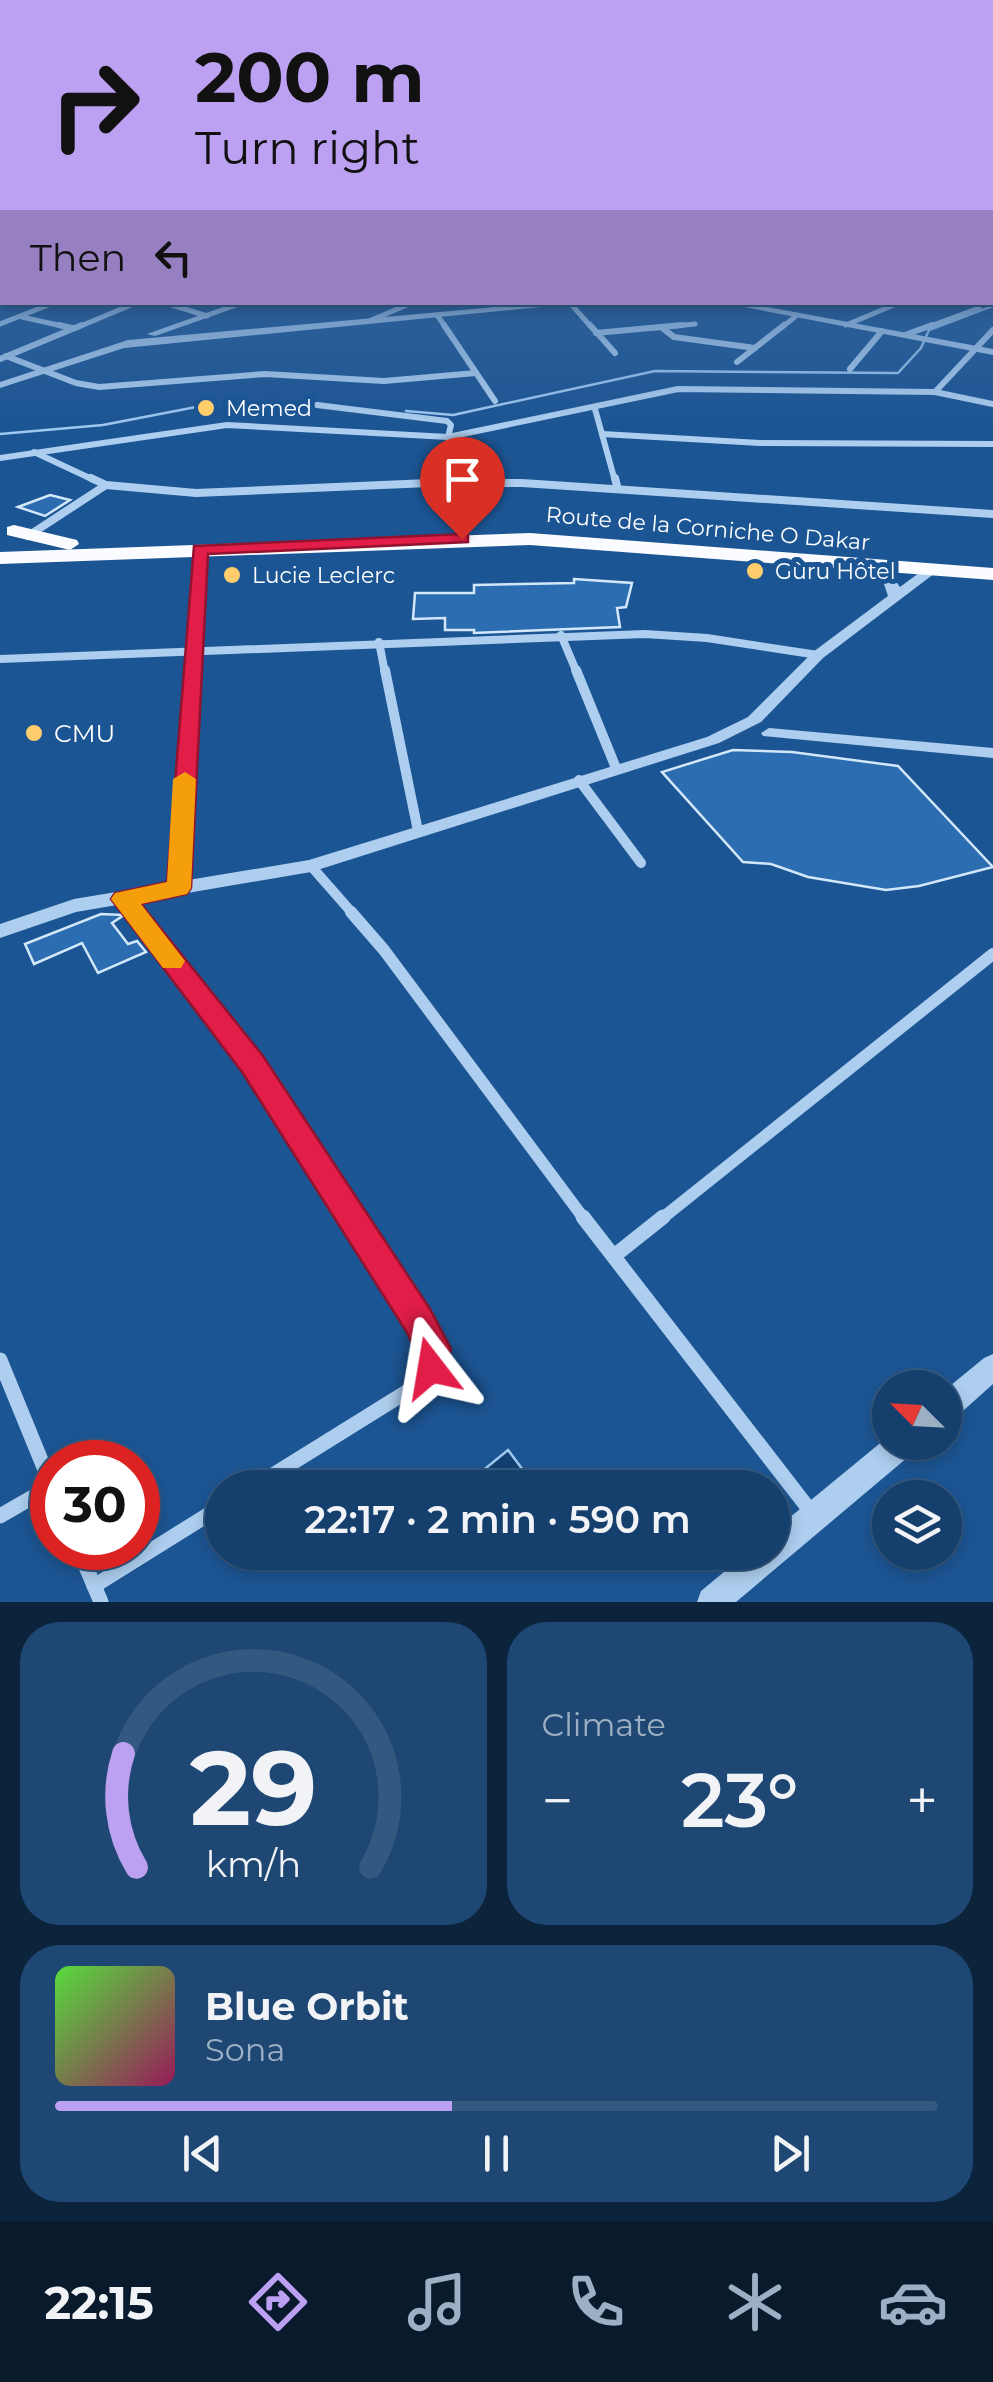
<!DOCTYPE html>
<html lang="en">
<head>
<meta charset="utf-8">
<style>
	:root { --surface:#15406e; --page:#1e4773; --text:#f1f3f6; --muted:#9dafc2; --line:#345981; --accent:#bca0f2 }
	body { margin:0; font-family:Montserrat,sans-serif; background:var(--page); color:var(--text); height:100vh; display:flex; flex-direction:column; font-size:38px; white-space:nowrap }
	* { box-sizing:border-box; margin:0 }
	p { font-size:32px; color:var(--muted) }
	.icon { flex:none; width:55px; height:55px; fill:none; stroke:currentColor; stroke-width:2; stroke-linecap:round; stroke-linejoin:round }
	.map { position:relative; height:1602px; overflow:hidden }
	.drawer { display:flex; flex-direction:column; gap:20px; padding:20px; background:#0c233c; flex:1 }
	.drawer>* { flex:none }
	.top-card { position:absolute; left:0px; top:0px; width:995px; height:305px; box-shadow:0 5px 15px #0003,0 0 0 2px var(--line); background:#bca0f2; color:#111; overflow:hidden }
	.needle { width:65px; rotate:294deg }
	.controls { position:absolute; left:872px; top:1370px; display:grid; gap:20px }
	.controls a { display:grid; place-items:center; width:90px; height:90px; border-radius:50%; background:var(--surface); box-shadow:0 5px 15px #0003,0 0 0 2px var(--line); font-size:50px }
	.speed { position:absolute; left:30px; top:1440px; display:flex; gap:20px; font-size:50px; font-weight:700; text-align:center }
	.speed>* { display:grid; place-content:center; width:130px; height:130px; border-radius:50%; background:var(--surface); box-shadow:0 5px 15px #0003,0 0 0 2px var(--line); line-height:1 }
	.speed .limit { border:15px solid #d22; background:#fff; color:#111 }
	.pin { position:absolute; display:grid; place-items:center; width:85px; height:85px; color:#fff; margin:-102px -42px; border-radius:50% 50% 50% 0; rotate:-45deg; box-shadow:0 0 10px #0007 }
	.pin .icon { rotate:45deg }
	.me { position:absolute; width:110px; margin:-55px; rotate:346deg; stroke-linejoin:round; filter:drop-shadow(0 0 8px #0008) }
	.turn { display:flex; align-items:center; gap:35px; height:210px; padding:0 30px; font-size:45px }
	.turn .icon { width:130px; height:130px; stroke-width:2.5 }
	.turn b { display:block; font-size:70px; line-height:85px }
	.then { display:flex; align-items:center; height:95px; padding:0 30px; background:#0003; gap:20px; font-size:38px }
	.big { font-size:75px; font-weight:600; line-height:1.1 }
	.drawer .tile { flex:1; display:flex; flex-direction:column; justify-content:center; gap:15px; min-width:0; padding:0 35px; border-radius:40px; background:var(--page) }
	.drawer .dial { align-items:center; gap:0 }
	.dial svg { height:260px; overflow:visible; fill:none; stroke:var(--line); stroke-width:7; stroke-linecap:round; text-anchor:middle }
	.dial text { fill:var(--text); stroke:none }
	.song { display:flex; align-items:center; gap:30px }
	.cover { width:120px; height:120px; border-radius:15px; background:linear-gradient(135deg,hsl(110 70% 55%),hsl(330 70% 35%)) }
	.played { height:10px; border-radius:5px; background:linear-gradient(90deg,var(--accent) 45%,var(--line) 45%) }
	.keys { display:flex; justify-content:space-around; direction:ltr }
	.heat { display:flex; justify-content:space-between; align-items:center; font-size:55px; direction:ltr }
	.drawer .tiles { flex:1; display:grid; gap:20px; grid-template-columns:1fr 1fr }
	.tile:last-child { grid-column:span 2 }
	.trip { position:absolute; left:205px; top:1470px; width:585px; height:100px; border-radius:50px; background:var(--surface); box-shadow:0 5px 15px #0003,0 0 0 2px var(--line); font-weight:600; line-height:100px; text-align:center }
	.tabs { display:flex; height:160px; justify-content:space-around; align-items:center; background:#081a2c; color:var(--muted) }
	.tabs .icon { width:70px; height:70px }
	.tabs .on { color:var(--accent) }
	.tabs b { font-size:45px; color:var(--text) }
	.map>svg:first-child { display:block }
	.water { fill:#134071; stroke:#a0c9f1; stroke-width:2.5 }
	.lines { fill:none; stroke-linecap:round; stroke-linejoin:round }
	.stream { stroke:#a0c9f1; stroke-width:2.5 }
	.building { fill:#2b6db0; stroke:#d3e7fa; stroke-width:2.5 }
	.minor-far5 { stroke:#adceef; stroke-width:5 }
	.minor-far4 { stroke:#adceef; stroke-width:6 }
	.minor-far3 { stroke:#adceef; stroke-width:8 }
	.minor-far2 { stroke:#adceef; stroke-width:10 }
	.minor-far1 { stroke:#adceef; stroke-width:12 }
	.minor { stroke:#adceef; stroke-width:15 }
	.tertiary { fill:#adceef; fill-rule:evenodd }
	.trunk { fill:#fafcff; fill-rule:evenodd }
	.route { fill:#e11d48; stroke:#92132f; stroke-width:2.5 }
	.slow { fill:#f59e0b }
	.poi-dot { fill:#ffcd6b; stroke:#1c5593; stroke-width:4 }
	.labels { text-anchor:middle; stroke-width:10; stroke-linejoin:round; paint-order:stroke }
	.far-poi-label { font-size:22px; fill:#fff; stroke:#1c5593; text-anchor:start }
	.far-street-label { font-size:22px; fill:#fff; stroke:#1c5593 }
	.poi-label { font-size:25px; fill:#fff; stroke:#1c5593; text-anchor:start }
</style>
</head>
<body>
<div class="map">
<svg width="993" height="1602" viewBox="0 0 993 1602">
	<rect width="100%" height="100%" fill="#1c5593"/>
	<!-- water -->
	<path class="water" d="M508,1450l15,20 -22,17h-28l-3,-6z"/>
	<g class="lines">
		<!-- stream -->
		<g class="stream">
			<path d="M248,401l70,3"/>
			<path d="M406,411l47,4 202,-44 243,2 23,-25 8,-18 64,-24"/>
			<path d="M0,434l103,-9 93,-18"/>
		</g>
	</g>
	<!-- building -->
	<g class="building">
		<path d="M50,495l20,5 -25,16 -27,-9z"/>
		<path d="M574,579l58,4 -6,24 -9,1 3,19 -146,6v-3h-29v-12l-32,1 2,-26h59v-8l100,-2z"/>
		<path d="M733,750l59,2 106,14 95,101 -74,19 -33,4 -78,-13 -37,-13 -28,-2 -81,-90z"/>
		<path d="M101,914l23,1 -12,8 16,21 9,-3 9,11 -48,21 -16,-30 -48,21 -9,-20z"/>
	</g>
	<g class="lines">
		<!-- minor-far5 -->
		<g class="minor-far5">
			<path d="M0,228l2,6"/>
			<path d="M163,302l44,14"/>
			<path d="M571,304l21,24"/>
			<path d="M437,315l9,13"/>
			<path d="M22,317l49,11"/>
			<path d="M369,321l45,-19"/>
			<path d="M0,324l56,-22"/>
			<path d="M846,325l55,-23"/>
			<path d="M76,328l62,-26"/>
			<path d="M654,328l41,-4"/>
			<path d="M781,328l15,-12"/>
			<path d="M925,328l54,-20"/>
		</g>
		<!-- minor-far4 -->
		<g class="minor-far4">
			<path d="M59,325l13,3"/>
			<path d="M444,325l51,76"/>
			<path d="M590,325l25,28"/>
			<path d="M661,327l13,10 81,11"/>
			<path d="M596,333l86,-8"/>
			<path d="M905,335l27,-10"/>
			<path d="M6,356l70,27 23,4 166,-13 119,7 92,-8"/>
			<path d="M0,359l82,-34"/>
			<path d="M737,362l47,-37"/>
			<path d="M850,369l32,-38"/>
			<path d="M935,392l58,-62"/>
			<path d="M317,405l130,16 4,4 -3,12 7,44"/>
			<path d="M595,409l20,72"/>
			<path d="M602,434l158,9 233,1"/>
			<path d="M34,452l62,29"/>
			<path d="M0,458l227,-33 221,12 230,-48 257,3 58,12"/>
		</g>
		<!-- minor-far3 -->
		<g class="minor-far3">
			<path d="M91,478l15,7"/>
			<path d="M454,478l8,51"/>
			<path d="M615,478l2,8"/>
			<path d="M28,536l78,-51 90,8 233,-10h93l471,31"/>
			<path d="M561,635l16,38"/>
			<path d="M379,642l6,31"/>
			<path d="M0,659l645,-25 62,4 111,17"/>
			<path d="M192,673l8,-124"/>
		</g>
		<!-- minor-far2 -->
		<g class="minor-far2">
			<path d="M385,670l33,161"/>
			<path d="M576,670l40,98"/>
			<path d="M579,780l62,83"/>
			<path d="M311,866l43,49"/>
			<path d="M179,888l13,-218"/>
			<path d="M123,899l12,16"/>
		</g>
		<!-- minor-far1 -->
		<g class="minor-far1">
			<path d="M134,912l118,152 99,156"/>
			<path d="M351,912l33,38 201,270"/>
			<path d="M660,1220l333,-266"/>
		</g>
		<!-- minor -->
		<g class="minor">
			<path d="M583,1217l229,296"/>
			<path d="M614,1256l49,-39"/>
			<path d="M0,1360l52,127"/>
			<path d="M252,1488l164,-102 15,-18 3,-19 -84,-132"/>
			<path d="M0,1516l52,-30"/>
			<path d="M78,1548l23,54"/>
			<path d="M94,1586l128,-80"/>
		</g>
		<!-- tertiary -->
		<g class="tertiary">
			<path d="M237,302h15l-97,34 -8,-2z"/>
			<path d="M551,302h40l-467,46 -124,40v-6l128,-42z"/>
			<path d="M718,302h22l253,47v6z"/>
			<path d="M872,563l17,9 11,15 27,-20h10l2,3 -116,88 -62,64 -42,21 -408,129 -235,40 -76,26v-14l74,-25 235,-39 398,-123 41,-20 65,-65 75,-56 -5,-15 -18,-14z"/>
			<path d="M769,728l224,20v10l-230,-22 -2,-3z"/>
			<path d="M993,1354v30l-38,34 -10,4v-32l39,-32z"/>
			<path d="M890,1435v7h28l-4,10 -178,150h-39l4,-11 47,-39h24v-20z"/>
		</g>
		<!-- trunk -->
		<g class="trunk">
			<path d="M14,525l63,15 2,4 -9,6 -63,-15v-8z"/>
			<path d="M530,533l463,35v12l-463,-35 -530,19v-12z"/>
		</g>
	</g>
	<!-- sky -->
	<linearGradient id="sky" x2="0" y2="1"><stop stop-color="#0f2f51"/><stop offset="0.48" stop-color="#3a689e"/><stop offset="1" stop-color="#3a689e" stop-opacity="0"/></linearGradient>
	<rect width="993" height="429" fill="url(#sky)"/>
	<!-- route -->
	<path class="route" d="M462,534l6,1v7l-260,12 -17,334 -4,6 -46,10 122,152 167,253 21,40 -8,31 -12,5 -13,-5 -5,-12 3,-17 -10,-20 -164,-259 -131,-173 4,-6 52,-11 27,-336z"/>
	<!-- slow -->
	<path class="slow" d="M185,772l11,7 -5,109 -4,6 -46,10 44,57 -4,7h-18l-52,-69 4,-6 52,-11 6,-103z"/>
	<!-- markers -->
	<g class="poi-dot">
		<circle cx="206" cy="408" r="10"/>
		<circle cx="755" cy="571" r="10"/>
		<circle cx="232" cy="575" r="10"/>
		<circle cx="34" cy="733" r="10"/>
	</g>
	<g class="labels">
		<!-- far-poi labels -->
		<g class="far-poi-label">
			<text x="226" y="416">Memed</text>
			<text x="775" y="579">Gùru Hôtel</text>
			<text x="252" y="583">Lucie Leclerc</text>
		</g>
		<!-- far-street labels -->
		<g class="far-street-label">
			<text transform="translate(708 528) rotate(5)" y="8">Route de la Corniche O Dakar</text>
		</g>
		<!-- poi labels -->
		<g class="poi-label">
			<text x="54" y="742">CMU</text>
		</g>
	</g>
</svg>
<div class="controls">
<a><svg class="needle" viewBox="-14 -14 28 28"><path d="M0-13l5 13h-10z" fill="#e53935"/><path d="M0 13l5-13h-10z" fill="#9dafc2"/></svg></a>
<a><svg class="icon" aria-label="layers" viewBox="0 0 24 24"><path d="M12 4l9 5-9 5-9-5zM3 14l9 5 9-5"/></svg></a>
</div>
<div class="speed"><div class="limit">30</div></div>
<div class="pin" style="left:462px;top:539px;background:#d93025"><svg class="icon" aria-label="arrive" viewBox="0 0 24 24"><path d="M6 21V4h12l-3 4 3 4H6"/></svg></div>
<svg class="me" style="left:431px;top:1368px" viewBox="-20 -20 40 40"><path d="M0-17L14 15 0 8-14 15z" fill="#e11d48" stroke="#fff" stroke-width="4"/></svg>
<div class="trip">22:17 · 2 min · 590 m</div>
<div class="top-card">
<div class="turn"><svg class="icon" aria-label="right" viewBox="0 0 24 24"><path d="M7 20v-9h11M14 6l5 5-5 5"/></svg><div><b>200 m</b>Turn right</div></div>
<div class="then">Then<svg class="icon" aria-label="left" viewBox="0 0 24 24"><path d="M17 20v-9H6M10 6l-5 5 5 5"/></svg></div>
</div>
</div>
<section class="drawer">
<div class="tiles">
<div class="tile dial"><svg viewBox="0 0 100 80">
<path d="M14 69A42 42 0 1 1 86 69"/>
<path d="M14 69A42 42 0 0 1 10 34" stroke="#bca0f2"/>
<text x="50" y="56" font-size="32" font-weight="700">29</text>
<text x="50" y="72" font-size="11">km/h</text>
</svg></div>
<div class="tile"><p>Climate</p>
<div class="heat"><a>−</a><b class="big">23°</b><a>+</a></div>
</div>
<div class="tile">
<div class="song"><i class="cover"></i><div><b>Blue Orbit</b><p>Sona</p></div></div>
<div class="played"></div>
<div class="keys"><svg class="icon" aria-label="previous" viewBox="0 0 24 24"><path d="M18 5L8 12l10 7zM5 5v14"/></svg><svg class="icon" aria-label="pause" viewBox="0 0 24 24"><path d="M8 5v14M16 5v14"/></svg><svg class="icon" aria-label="next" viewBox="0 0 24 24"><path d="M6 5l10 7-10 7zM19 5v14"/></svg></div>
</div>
</div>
</section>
<nav class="tabs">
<b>22:15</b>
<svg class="icon on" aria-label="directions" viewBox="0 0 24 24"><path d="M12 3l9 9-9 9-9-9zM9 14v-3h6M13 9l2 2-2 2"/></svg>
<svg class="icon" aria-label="music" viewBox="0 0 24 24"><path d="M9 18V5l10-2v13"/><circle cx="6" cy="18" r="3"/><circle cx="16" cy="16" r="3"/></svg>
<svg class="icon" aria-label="phone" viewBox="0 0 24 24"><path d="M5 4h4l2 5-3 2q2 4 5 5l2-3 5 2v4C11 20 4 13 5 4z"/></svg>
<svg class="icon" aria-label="climate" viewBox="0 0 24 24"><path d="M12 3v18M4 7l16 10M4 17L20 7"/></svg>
<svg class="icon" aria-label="car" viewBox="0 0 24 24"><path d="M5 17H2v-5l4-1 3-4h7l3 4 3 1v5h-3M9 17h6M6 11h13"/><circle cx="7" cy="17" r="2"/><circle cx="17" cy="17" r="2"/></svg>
</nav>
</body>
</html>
